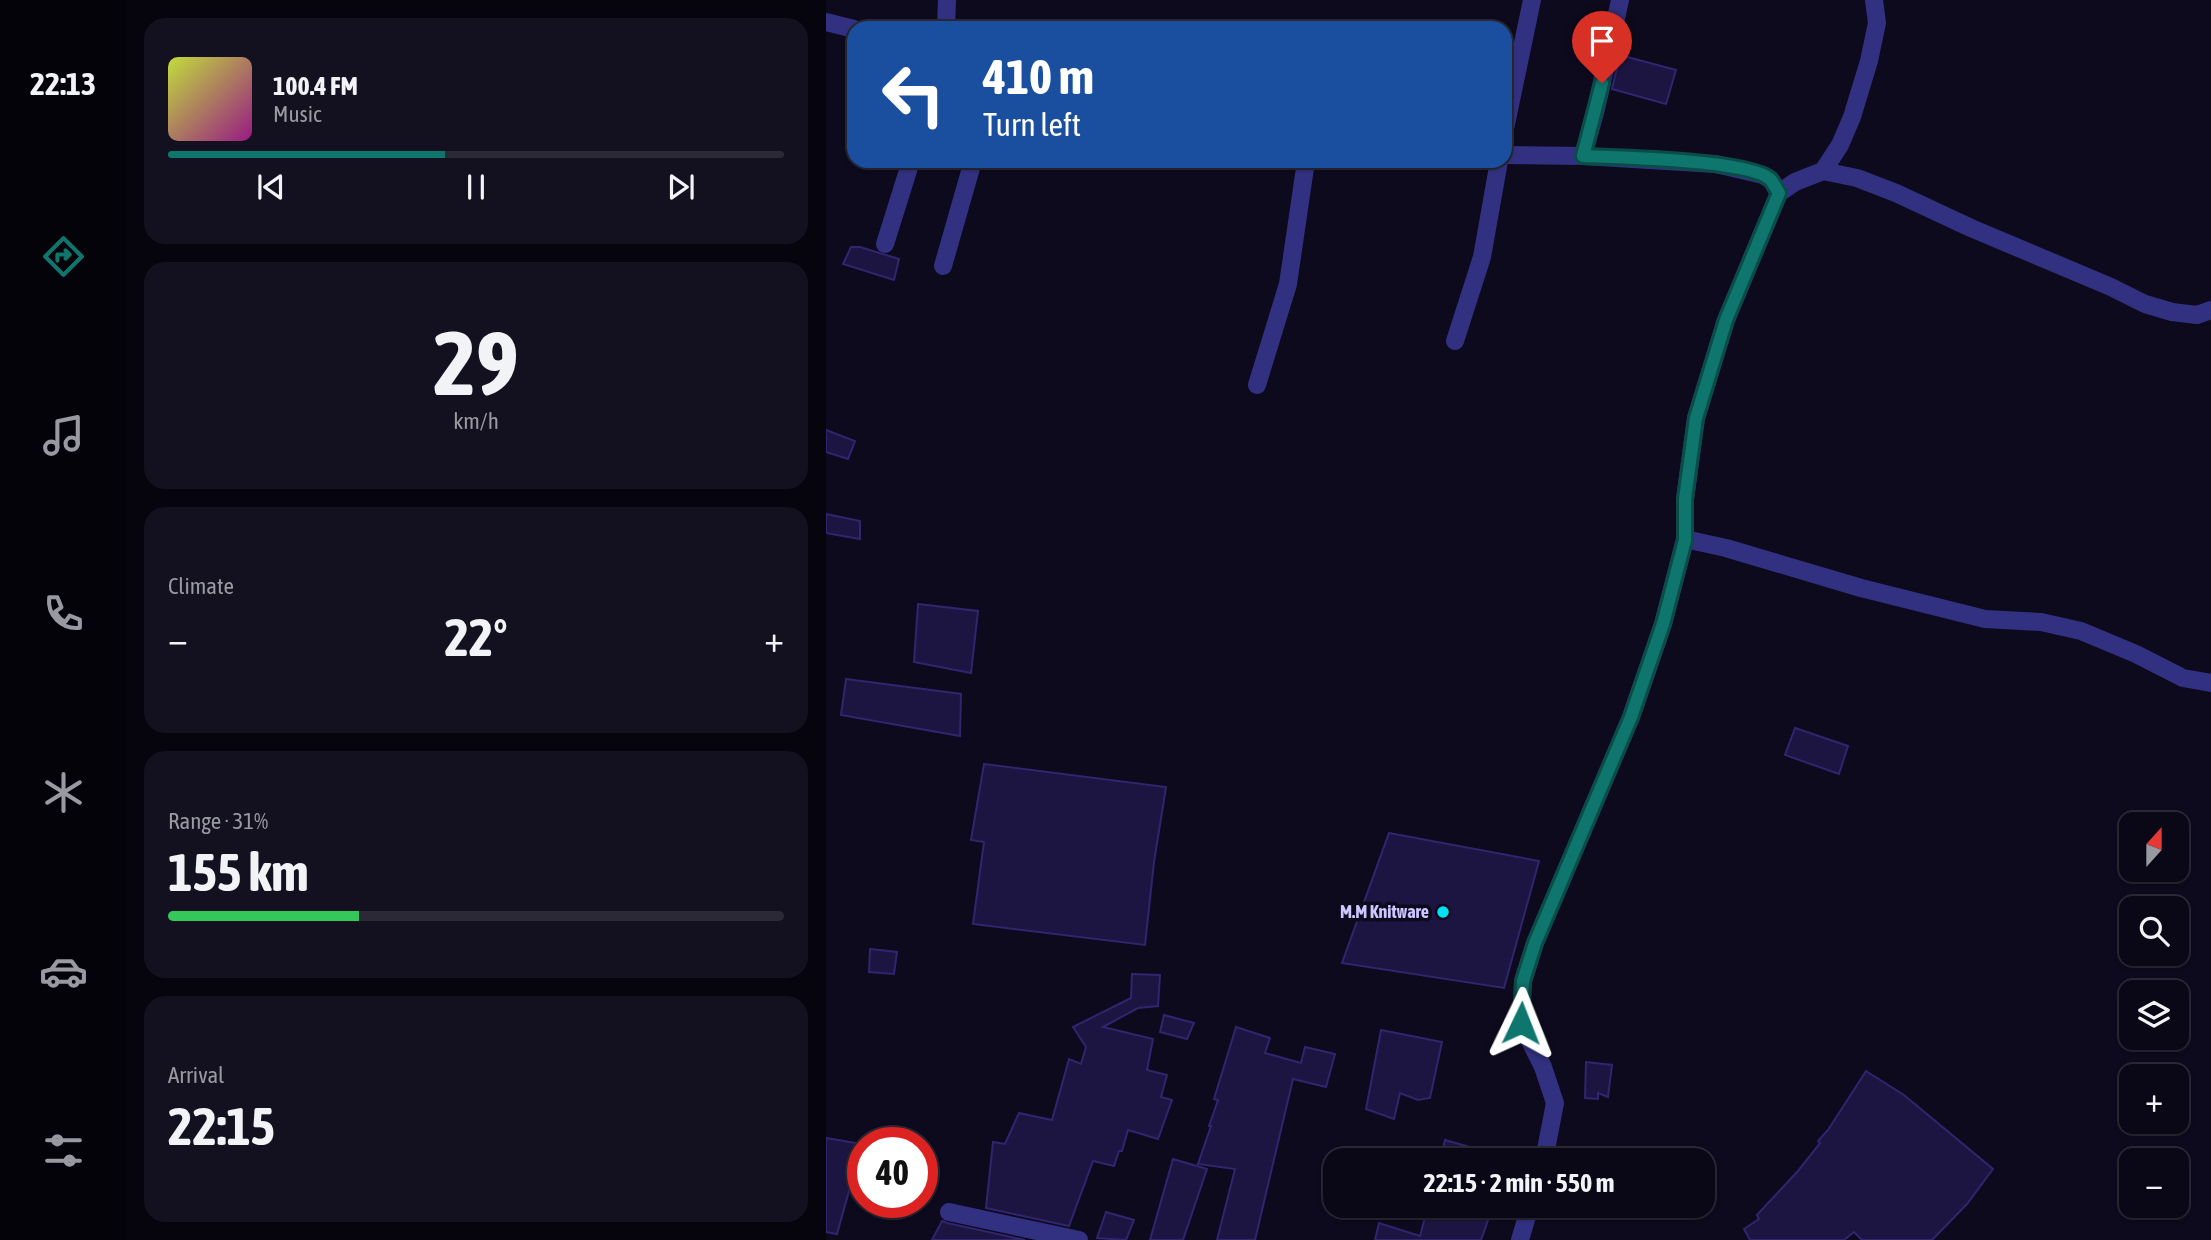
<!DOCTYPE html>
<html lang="en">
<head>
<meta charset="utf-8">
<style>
	:root { --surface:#0a0816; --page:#13111f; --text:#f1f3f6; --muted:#999aa1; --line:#2a2935; --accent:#0f766e }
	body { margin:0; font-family:"Asap Condensed",sans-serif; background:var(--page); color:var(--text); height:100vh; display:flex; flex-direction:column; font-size:26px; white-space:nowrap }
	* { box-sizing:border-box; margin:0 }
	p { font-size:23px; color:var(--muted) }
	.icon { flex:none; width:38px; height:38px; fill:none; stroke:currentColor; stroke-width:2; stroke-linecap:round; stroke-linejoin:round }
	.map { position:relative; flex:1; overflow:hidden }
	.sheet { display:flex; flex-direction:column; gap:18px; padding:18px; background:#06040c; width:700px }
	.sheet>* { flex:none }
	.hud { position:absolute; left:21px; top:21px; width:665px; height:147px; border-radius:21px; box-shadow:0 2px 5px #0004,0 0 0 2px var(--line); background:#1a4fa0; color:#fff; overflow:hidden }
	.needle { width:46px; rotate:21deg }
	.fabs { position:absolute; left:1293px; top:812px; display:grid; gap:14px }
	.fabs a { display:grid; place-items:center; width:70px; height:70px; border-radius:14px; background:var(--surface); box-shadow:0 2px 5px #0004,0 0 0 2px var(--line); font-size:35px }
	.speed { position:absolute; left:21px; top:1127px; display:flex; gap:14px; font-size:35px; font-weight:700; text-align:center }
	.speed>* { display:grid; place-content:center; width:91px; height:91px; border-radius:50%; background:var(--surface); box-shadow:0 2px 5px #0004,0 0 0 2px var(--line); line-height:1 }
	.speed .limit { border:10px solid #d22; background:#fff; color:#111 }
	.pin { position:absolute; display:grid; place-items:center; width:60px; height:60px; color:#fff; margin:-72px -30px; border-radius:50% 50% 50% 0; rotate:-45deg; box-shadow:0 0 7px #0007 }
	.pin .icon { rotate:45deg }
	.me { position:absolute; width:77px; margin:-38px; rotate:2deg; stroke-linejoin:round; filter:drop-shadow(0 0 5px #0008) }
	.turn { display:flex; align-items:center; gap:24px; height:147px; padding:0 21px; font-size:32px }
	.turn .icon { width:91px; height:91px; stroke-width:2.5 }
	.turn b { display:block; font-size:49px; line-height:60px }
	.big { font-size:52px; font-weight:700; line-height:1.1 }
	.sheet .card { flex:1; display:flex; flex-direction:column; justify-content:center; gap:10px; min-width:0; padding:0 24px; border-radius:21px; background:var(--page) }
	.sheet .dial { align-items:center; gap:0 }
	.dial b { font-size:91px; line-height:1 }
	.song { display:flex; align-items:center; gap:21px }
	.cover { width:84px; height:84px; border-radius:10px; background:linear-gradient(135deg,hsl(70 70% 55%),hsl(310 70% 35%)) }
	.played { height:7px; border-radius:4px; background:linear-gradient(90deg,var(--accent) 45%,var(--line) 45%) }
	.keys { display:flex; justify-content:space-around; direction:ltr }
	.heat { display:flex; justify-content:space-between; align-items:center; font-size:38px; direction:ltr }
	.charge { height:10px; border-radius:5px; background:linear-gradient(90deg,#34c759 31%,var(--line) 0) }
	.trip { position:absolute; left:497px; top:1148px; width:392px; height:70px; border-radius:21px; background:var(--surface); box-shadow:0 2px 5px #0004,0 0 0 2px var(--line); font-weight:700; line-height:70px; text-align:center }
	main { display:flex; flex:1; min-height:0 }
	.tabs { display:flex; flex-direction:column; width:126px; justify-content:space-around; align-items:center; background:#040309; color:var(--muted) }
	.tabs .icon { width:49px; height:49px }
	.tabs .active { color:var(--accent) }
	.tabs b { font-size:32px; color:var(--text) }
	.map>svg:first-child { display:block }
	.building { fill:#1c1541; stroke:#31256f; stroke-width:2 }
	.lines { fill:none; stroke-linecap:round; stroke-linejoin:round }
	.minor { stroke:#323181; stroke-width:18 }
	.tertiary { stroke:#323181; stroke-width:18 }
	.route-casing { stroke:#0a4d48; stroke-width:18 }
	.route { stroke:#0f766e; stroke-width:12 }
	.poi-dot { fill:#00e1f2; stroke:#0d0a1e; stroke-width:2.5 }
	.labels { text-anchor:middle; stroke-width:7; stroke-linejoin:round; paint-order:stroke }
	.poi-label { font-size:18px; font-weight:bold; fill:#ccc7ff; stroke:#0d0a1e; text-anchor:end }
</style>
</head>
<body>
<main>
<nav class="tabs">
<b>22:13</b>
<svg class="icon active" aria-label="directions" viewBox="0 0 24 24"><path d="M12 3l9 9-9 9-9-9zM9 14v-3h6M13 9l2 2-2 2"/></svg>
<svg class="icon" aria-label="music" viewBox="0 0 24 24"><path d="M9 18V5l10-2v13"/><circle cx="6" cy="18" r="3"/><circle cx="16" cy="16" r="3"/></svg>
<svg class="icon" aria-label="phone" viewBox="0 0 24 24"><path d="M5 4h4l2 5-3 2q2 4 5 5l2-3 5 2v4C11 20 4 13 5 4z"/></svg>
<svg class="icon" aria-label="climate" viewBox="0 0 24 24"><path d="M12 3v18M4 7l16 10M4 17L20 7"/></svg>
<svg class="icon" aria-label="car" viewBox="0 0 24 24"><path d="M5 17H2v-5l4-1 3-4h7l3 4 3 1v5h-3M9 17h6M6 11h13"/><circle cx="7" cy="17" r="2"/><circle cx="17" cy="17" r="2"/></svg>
<svg class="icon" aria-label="filters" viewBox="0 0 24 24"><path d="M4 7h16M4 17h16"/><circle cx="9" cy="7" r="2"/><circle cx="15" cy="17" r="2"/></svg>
</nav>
<section class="sheet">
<div class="card">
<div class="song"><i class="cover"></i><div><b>100.4 FM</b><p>Music</p></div></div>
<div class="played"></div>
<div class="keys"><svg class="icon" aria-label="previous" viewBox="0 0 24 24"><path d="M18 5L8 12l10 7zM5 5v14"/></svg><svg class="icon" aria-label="pause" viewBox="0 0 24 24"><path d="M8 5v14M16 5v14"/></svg><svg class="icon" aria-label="next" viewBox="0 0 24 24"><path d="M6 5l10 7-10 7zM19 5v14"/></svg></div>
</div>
<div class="card dial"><b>29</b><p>km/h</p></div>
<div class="card"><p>Climate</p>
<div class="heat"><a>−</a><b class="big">22°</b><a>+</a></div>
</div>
<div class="card"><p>Range · 31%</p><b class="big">155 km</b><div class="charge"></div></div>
<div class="card"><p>Arrival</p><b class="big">22:15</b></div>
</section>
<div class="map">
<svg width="1385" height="1240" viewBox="0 0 1385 1240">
	<rect width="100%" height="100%" fill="#0d0a1e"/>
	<!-- building -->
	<g class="building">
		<path d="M794,55l56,15 -10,34 -54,-15z"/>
		<path d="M25,247h9l39,12 -5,21 -51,-16z"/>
		<path d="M0,430l29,11 -7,18 -22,-7z"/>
		<path d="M0,514l34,7v18l-34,-6z"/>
		<path d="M92,604l60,7 -7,62 -57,-11z"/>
		<path d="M20,679l115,15 -1,42 -119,-21z"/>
		<path d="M969,728l53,18 -9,28 -54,-19z"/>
		<path d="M158,764l182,23 -12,75 -9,83 -172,-21 11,-82 -13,-2z"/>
		<path d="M563,833l150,28 -35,127 -162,-25z"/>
		<path d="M44,949l27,3 -3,22 -25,-2z"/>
		<path d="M306,974l28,1 -2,31 -20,2 -35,19 50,12 -6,31 20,5 -6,22 11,3 -14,39 -30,-9 -6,21h-3l-5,15 -21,-5 -24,65 -83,-18 7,-66 12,2 14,-31 33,7 17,-61 12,5 5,-17 -13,-20 58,-29z"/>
		<path d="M338,1015l30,8 -7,16 -27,-7z"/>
		<path d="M410,1027l34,11 -5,15 36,10 4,-16 30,7 -9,33 -33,-8 -38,161h-38l18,-71 -37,-5 13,-38h-2l9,-26 -4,-1z"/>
		<path d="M555,1030l61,12 -12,56 -12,2 -18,-7 -6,26 -28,-10z"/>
		<path d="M760,1062l26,3 -4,32 -10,-4v6l-13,-1z"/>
		<path d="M1040,1071l38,24 89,74 -26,35 -35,36h-70l-8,-8 -10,8h-94l-6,-11 15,-10 -2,-4 40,-43 23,-29 -2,-2 10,-11z"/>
		<path d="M0,1138l36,6 -25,90 -11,-2z"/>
		<path d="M619,1140l60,17 -1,3h-64z"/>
		<path d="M347,1159l34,10 -24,71h-33z"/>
		<path d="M602,1206h65l-12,34h-106l4,-17 41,13z"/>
		<path d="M280,1212l28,8 -8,20 -29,-2z"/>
		<path d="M116,1221l5,2 78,17h-93z"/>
	</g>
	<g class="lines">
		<!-- minor -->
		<g class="minor">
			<path d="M0,22l28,7"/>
			<path d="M120,28l1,-28"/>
			<path d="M679,129l27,-129"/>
			<path d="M679,155l78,1 133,8 47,11 8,5 8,13"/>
			<path d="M757,156l13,-47 24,-109"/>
			<path d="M997,171l34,7 39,15 75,35 140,59 34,17 27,8 25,3 14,-5"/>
			<path d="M59,244l26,-83"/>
			<path d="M117,266l30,-105"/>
			<path d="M629,341l27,-84 17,-96"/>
			<path d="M431,385l31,-101 18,-123"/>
			<path d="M859,539l41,9 135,40 124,31 56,3 40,9 55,23 47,24 28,5"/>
			<path d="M123,1212l130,28"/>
		</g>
		<!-- tertiary -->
		<g class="tertiary">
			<path d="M718,1160l11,-57 -12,-36 -22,-44 2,-42 12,-38 96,-226 32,-93 22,-85v-40l11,-81 30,-98 53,-127 16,-11 28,-11 17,-26 12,-28 17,-56 8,-38 -3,-23"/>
			<path d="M694,1240l10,-34"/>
		</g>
	</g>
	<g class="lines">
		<!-- route casing -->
		<g class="route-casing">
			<path id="route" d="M695,1023l2,-42 12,-38 96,-226 32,-93 22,-84v-41l11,-81 30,-98 53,-127c-3,-4 -5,-10 -9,-14 -21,-19 -153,-22 -187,-23l19,-73"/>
		</g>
		<!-- route -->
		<use href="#route" class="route"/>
	</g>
	<!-- markers -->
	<circle class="poi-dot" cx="617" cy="912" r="7"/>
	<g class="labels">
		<!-- poi labels -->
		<g class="poi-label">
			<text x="603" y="918">M.M Knitware</text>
		</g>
	</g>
</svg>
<div class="fabs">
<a><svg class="needle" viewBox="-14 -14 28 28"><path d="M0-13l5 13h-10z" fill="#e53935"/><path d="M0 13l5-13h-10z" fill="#999aa1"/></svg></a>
<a><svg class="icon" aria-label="search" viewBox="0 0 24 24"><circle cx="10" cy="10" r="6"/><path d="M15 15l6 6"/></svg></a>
<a><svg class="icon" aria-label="layers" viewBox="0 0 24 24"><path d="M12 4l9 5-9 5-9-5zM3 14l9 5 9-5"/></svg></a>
<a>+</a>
<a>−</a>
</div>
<div class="speed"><div class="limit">40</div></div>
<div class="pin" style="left:776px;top:83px;background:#d93025"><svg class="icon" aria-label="arrive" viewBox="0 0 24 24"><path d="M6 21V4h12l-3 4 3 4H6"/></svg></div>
<svg class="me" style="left:695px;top:1023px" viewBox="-20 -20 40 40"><path d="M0-17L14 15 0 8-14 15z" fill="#0f766e" stroke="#fff" stroke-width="4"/></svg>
<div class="trip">22:15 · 2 min · 550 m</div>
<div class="hud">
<div class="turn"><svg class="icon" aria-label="left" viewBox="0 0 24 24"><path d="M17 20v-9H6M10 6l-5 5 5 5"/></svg><div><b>410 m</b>Turn left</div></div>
</div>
</div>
</main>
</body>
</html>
